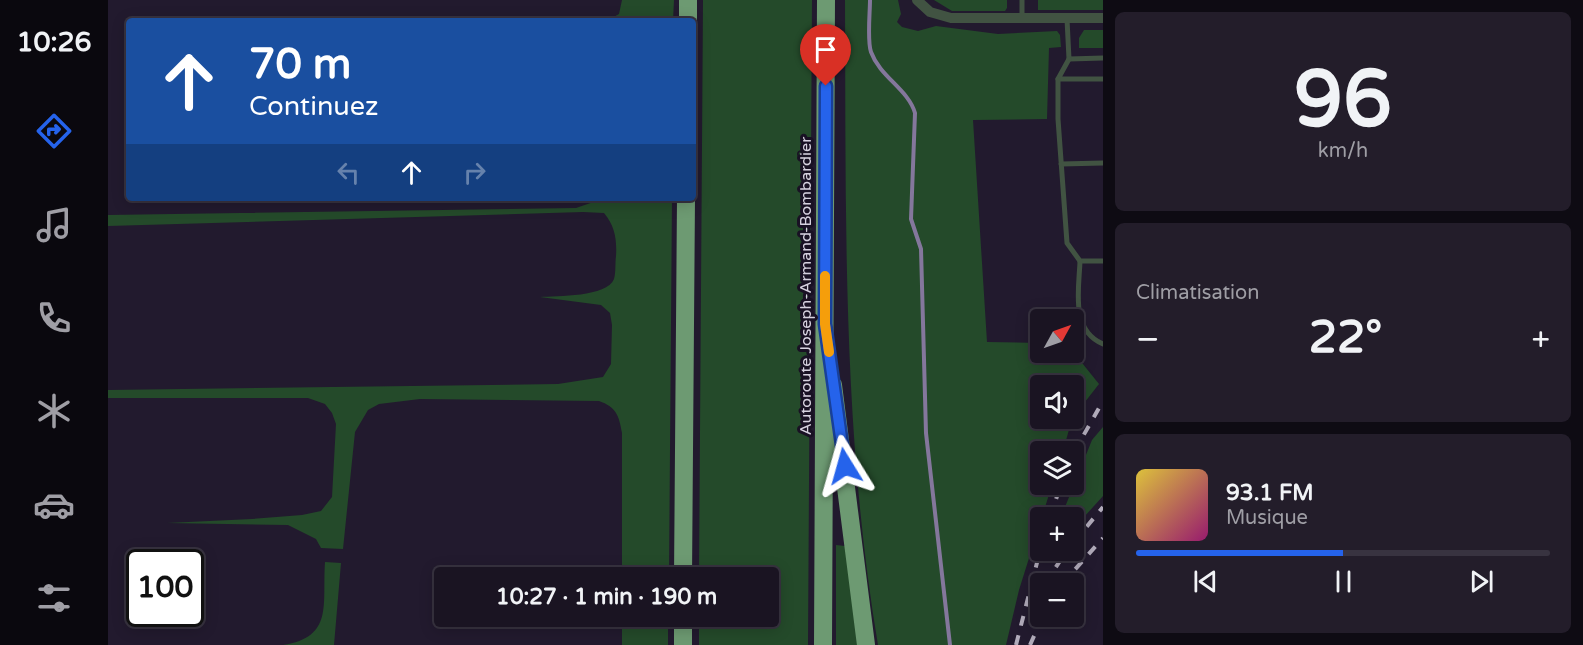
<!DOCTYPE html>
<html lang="fr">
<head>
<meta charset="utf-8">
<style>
	:root { --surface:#1a1422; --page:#231d2a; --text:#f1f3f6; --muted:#9f9ea5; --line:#383340; --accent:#2563eb }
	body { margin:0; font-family:"Varela Round",sans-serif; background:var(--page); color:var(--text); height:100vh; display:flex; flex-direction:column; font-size:22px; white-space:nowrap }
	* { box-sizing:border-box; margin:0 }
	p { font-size:20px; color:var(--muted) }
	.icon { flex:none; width:33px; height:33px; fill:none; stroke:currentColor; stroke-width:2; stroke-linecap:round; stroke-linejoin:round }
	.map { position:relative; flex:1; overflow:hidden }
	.side { display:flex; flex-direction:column; gap:12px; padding:12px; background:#0e0b13; width:480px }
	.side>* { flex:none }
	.hud { position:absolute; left:18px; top:18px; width:570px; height:183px; border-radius:6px; box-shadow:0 3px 15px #0003,0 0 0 2px var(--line); background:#1a4fa0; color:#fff; overflow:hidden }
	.needle { width:39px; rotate:50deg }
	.buttons { position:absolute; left:922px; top:309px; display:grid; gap:12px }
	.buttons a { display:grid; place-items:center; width:54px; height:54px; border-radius:6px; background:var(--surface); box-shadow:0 3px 15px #0003,0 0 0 2px var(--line); font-size:30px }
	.speed { position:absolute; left:18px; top:549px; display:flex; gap:12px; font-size:30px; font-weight:700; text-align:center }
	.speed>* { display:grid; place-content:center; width:78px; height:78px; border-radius:50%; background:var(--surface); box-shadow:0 3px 15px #0003,0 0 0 2px var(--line); line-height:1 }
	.speed .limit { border:3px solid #111; border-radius:9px; background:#fff; color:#111 }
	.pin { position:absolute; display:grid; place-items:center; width:51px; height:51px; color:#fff; margin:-62px -26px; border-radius:50% 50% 50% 0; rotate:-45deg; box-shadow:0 0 6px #0007 }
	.pin .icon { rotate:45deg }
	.me { position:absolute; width:66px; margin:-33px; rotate:352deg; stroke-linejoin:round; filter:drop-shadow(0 0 4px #0008) }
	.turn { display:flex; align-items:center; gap:21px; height:126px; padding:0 24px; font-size:27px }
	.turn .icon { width:78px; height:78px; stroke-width:2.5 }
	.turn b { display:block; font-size:42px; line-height:51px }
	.lanes { display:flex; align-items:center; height:57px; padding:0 24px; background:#0003; justify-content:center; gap:30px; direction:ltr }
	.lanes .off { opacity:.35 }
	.big { font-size:45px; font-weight:800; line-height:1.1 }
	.side .card { flex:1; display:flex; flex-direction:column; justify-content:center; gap:9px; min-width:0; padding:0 21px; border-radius:9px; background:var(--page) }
	.side .dial { align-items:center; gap:0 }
	.dial b { font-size:78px; line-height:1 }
	.song { display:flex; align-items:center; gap:18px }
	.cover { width:72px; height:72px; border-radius:9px; background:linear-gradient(135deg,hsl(50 70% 55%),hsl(320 70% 35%)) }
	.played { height:6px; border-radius:3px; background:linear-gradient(90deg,var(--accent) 50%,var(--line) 50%) }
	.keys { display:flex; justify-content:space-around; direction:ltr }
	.heat { display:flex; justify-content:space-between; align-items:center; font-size:33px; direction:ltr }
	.trip { position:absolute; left:326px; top:567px; width:345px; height:60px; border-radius:6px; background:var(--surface); box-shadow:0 3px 15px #0003,0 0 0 2px var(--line); font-weight:800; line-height:60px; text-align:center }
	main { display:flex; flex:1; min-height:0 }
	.tab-bar { display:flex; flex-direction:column; width:108px; justify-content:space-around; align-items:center; background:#0a080e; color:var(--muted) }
	.tab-bar .icon { width:42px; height:42px }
	.tab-bar .on { color:var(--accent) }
	.tab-bar b { font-size:27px; color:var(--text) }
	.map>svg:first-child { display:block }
	.green { fill:#244a2a }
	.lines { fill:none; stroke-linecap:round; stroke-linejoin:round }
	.stream { stroke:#84779c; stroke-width:4 }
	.lane { stroke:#415342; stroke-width:5 }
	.street { stroke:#415342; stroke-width:10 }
	.highway { stroke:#6d9a72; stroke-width:18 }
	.rail { stroke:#b2acbb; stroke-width:4; stroke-dasharray:10 10; stroke-linecap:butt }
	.route-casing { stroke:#184099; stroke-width:15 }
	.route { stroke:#2563eb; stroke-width:10 }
	.slow { stroke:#f59e0b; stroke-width:10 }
	.labels { text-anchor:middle; stroke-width:6; stroke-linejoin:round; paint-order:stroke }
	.street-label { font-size:16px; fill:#d6d1df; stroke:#191124 }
</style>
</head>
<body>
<main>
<nav class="tab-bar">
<b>10:26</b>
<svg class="icon on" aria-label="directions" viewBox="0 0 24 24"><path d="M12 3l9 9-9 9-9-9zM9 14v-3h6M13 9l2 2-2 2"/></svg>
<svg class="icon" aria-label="music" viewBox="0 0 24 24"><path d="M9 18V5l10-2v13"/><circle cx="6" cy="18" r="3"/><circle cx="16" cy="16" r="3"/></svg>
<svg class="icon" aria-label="phone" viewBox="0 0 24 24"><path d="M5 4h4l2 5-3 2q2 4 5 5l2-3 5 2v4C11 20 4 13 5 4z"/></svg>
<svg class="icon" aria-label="climate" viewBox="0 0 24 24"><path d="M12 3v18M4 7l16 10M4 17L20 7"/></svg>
<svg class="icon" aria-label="car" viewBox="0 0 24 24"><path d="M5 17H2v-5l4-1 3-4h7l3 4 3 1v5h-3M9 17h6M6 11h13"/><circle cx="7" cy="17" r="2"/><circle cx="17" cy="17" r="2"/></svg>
<svg class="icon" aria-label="filters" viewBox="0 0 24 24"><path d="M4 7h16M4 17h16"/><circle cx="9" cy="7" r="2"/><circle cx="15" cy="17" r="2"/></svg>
</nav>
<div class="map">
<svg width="995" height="645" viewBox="0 0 995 645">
	<rect width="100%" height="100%" fill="#221a2e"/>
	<!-- green -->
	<g class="green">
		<path d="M514,0h52l-1,21h-247l184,-2 9,-5z"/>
		<path d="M595,0h109l-4,645h-109v-28l69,-1v-38l-69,-1z"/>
		<path d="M737,0h53l3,14 -4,8 5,5 16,4 18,-5 62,8 59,-3 3,4 1,12 -12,1 -2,71 -74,1 14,222 54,1v9l33,1 25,31 -25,32v-30h-33v32l31,1 -9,32 -22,1v32l11,1 -33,105 -13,55h-128c-36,-213 -32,-430 -33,-645z"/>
		<path d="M826,0h73v8l-2,3h-53z"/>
		<rect x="930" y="0" width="65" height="10"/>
		<path d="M976,30h19v18h-24v-10z"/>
		<path d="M497,198h67l-3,379h-47v-144c-3,-18 -6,-26 -23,-32l-179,-2 -41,5 -11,6 -13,22 -12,117 -22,-1 -5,-9 -28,-14 -121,-2 85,-4 50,-4 19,-4 11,-14 4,-73 -4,-11 -7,-9 -17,-6h-200v-8l450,-6 45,-7 8,-13 1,-39 -2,-12 -9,-8 -61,-8c17,-1 67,0 74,-18 2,-6 1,-16 2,-23 1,-16 -1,-30 -12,-43l-21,-1 -475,14v-11l468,-7z"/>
		<path d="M995,427v69l-29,32v-10l-13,-1 31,-77z"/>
		<path d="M728,545l9,1 14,99h-23z"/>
		<path d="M217,562l16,1 -7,82h-51c51,-8 39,-40 42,-83z"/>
		<rect x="514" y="617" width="46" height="28"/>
	</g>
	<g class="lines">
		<!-- stream -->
		<path class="stream" d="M762,0c0,13 -3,41 1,52 9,25 37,37 44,61l-4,106 10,30 5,184 24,212"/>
		<!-- lane -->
		<g class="lane">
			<path d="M914,0v19"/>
			<path d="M959,19l2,40 34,-1"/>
			<path d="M961,59l-11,20h45"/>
			<path d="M950,79v40l9,124 13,18h23"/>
			<path d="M953,164l42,-1"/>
			<path d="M972,261c-1,29 -10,69 23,83"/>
		</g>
		<!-- street -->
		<path class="street" d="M809,0l13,12 21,6h152"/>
		<!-- highway -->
		<g class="highway">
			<path d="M580,21v-21"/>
			<path d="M725,385l33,260"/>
			<path d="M575,578l3,-380"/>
			<path d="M575,645v-29"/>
			<path d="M715,645l3,-645"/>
		</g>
		<!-- rail -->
		<g class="rail">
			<path d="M966,452l29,-51"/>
			<path d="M942,518l11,-34"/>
			<path d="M966,542l29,-35"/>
			<path d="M937,584l22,-34"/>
			<path d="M954,584l41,-46"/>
			<path d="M922,615l11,-24"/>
			<path d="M908,645l25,-98"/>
			<path d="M922,645l13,-29"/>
		</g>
	</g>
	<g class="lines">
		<!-- route casing -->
		<g class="route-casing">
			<path id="route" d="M718,86l-1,238 20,142"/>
		</g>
		<!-- route -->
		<use href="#route" class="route"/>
		<!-- slow -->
		<path class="slow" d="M717,276v48l4,28"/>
	</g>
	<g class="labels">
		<!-- street labels -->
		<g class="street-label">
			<text transform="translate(697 286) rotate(-90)" y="6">Autoroute Joseph-Armand-Bombardier</text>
		</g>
	</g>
</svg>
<div class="buttons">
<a><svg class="needle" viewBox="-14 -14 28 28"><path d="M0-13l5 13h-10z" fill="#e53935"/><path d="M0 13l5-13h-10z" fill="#9f9ea5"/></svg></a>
<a><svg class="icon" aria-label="sound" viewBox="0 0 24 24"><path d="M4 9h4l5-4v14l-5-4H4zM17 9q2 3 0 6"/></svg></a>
<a><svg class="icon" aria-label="layers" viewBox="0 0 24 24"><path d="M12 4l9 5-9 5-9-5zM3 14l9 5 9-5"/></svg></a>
<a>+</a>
<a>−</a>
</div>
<div class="speed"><div class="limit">100</div></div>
<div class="pin" style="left:718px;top:86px;background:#d93025"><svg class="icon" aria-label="arrive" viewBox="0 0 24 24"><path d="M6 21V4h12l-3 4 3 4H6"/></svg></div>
<svg class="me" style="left:737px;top:466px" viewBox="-20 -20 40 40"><path d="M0-17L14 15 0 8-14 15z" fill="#2563eb" stroke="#fff" stroke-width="4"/></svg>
<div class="trip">10:27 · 1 min · 190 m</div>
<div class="hud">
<div class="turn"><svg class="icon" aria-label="ahead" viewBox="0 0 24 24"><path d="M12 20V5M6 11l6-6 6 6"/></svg><div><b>70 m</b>Continuez</div></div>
<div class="lanes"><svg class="icon off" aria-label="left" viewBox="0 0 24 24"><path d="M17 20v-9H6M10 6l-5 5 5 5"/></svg><svg class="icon" aria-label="ahead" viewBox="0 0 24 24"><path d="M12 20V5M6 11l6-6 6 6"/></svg><svg class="icon off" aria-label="right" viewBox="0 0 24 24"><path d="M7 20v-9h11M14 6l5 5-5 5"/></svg></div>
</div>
</div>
<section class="side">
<div class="card dial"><b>96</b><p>km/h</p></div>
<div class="card"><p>Climatisation</p>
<div class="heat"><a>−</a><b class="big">22°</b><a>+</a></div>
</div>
<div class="card">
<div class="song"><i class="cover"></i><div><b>93.1 FM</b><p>Musique</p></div></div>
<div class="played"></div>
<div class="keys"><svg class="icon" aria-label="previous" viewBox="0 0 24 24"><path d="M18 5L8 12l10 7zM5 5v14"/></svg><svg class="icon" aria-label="pause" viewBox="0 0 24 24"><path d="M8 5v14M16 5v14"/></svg><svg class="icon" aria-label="next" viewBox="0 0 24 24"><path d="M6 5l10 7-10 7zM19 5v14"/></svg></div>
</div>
</section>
</main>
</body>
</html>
